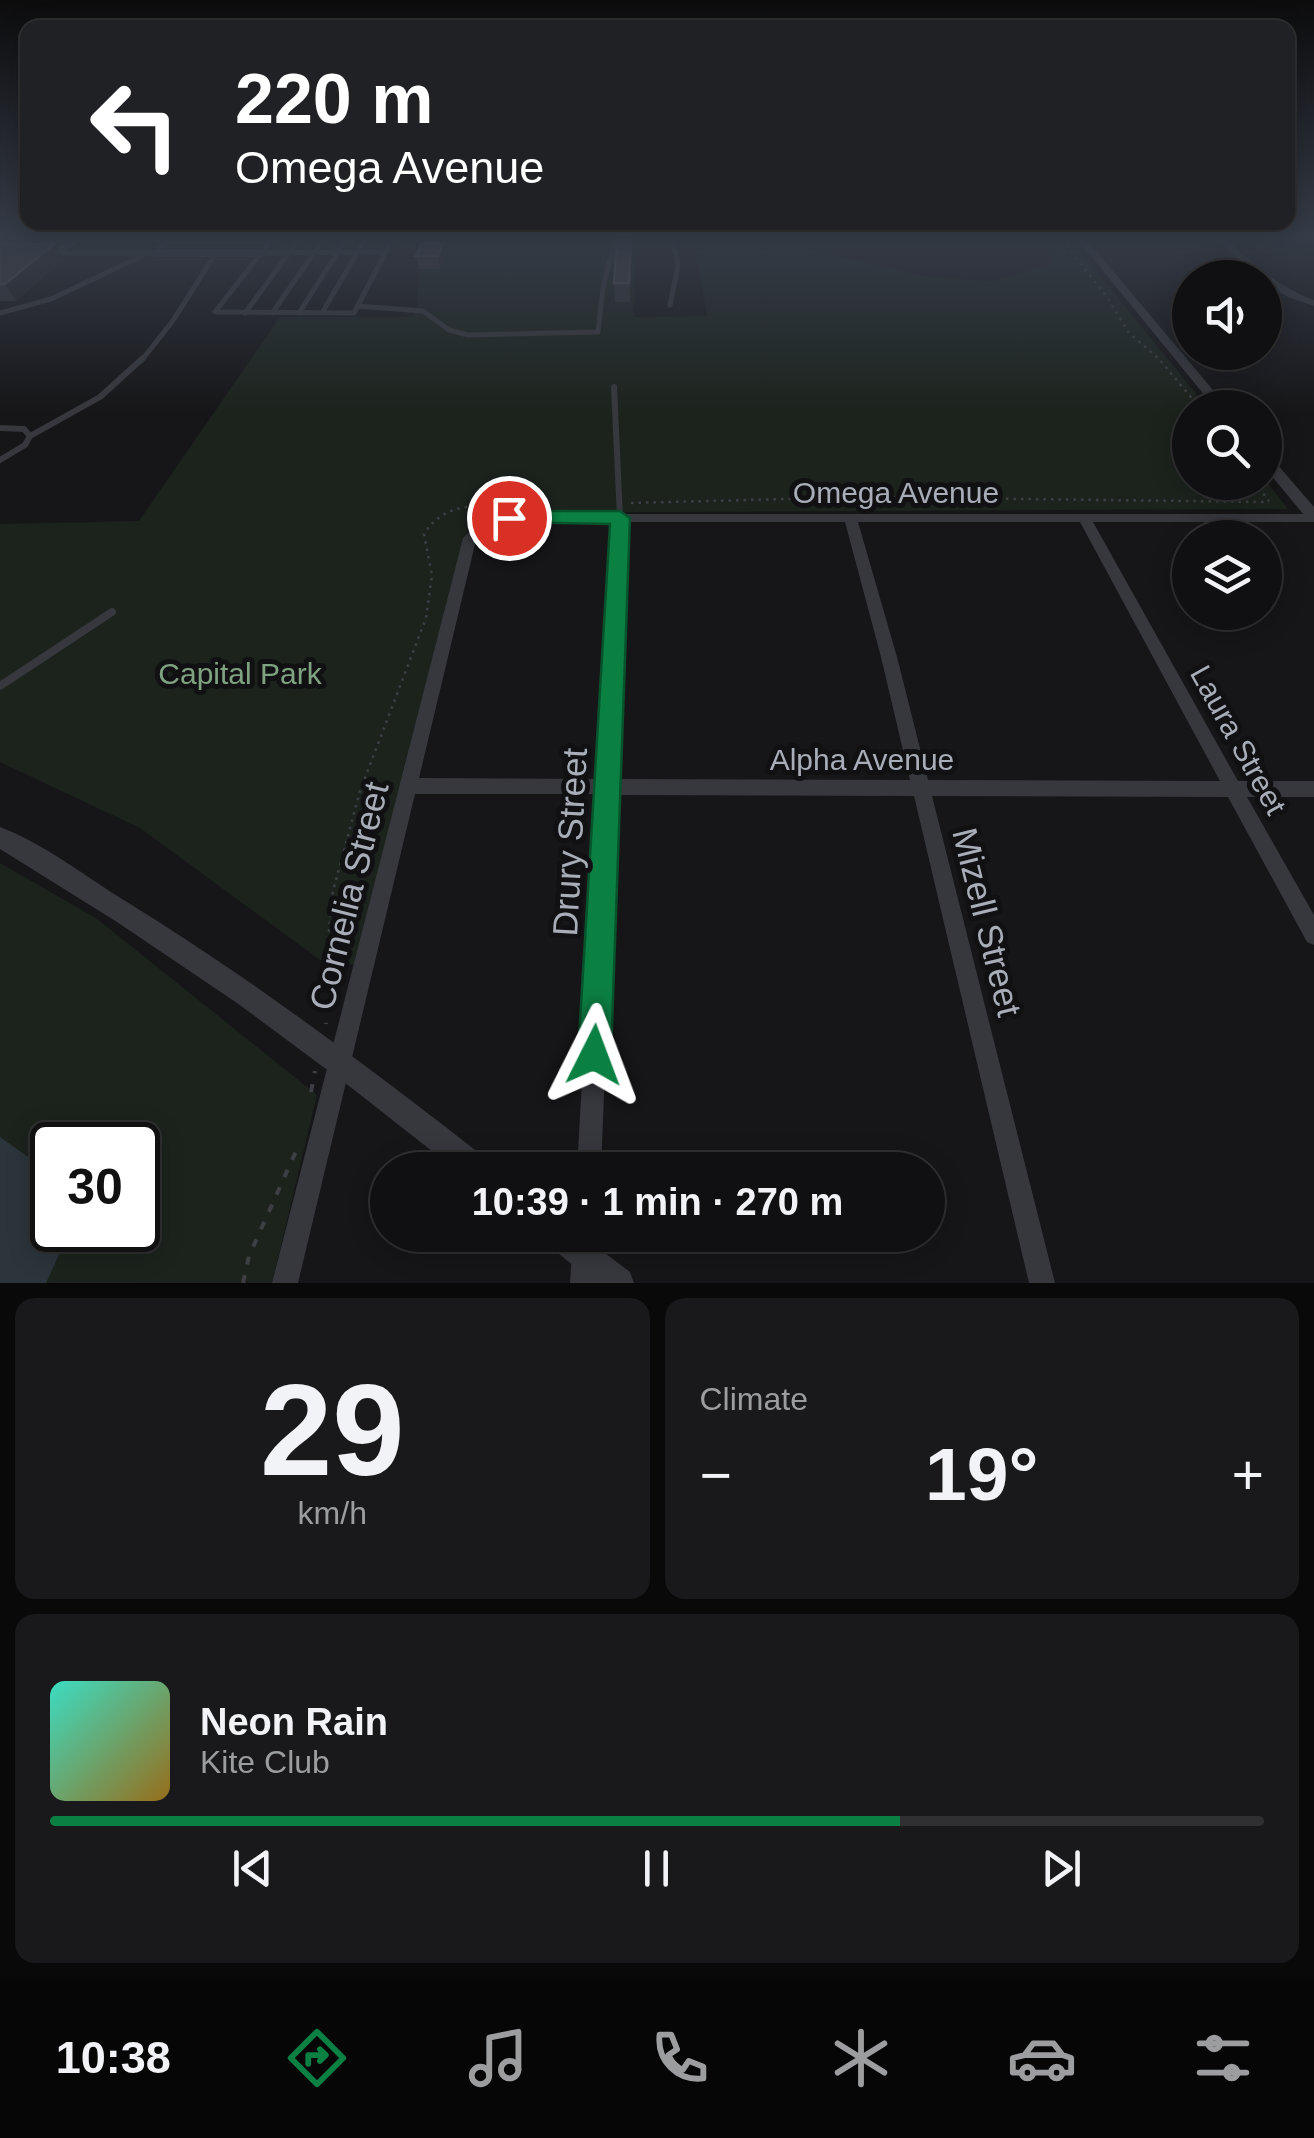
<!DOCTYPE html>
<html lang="en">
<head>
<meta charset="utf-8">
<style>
	:root { --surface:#101012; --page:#19191b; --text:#f1f3f6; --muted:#9c9d9f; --line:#303032; --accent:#0b8043 }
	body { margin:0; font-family:Helvetica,sans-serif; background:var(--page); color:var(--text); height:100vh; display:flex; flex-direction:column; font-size:38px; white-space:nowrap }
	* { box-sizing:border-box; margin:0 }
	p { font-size:32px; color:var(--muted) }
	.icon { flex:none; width:55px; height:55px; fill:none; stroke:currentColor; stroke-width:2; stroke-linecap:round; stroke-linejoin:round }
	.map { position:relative; height:1283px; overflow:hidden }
	.details { display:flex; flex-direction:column; gap:15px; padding:15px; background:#09090a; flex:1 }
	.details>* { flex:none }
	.hud { position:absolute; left:20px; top:20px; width:1275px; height:210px; border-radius:20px; box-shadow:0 5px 25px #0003,0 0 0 2px var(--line); background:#202124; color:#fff; overflow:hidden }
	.buttons { position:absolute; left:1172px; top:260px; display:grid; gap:20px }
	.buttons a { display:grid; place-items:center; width:110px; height:110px; border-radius:50%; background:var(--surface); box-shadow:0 5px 25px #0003,0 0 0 2px var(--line); font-size:50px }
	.speed { position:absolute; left:30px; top:1122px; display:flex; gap:20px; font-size:50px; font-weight:700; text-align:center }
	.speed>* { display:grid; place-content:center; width:130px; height:130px; border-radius:50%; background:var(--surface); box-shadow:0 5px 25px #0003,0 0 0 2px var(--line); line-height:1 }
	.speed .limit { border:5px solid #111; border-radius:15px; background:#fff; color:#111 }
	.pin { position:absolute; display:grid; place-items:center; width:85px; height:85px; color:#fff; margin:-42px; border:5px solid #fff; border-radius:50%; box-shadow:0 2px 10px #0007 }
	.me { position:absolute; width:110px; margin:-55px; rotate:3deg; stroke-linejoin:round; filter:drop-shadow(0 0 8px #0008) }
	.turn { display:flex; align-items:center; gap:35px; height:210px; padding:0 50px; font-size:45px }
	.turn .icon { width:130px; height:130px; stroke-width:2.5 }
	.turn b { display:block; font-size:70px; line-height:85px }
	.big { font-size:75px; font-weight:600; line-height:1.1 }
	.details .card { flex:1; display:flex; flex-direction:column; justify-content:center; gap:15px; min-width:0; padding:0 35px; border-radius:20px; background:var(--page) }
	.details .dial { align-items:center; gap:0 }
	.dial b { font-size:130px; line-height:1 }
	.song { display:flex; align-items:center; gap:30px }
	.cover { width:120px; height:120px; border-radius:15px; background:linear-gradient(135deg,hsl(170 70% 55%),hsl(40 70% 35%)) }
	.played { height:10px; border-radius:5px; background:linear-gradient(90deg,var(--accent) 70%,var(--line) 70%) }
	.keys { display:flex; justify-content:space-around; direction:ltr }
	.heat { display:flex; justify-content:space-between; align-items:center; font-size:55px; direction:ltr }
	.details .tiles { flex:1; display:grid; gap:15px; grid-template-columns:1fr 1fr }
	.card:last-child { grid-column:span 2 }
	.trip { position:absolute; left:370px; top:1152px; width:575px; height:100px; border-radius:50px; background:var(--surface); box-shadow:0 5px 25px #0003,0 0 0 2px var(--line); font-weight:600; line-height:100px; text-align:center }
	.tabs { display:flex; height:160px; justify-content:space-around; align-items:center; background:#060607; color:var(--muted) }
	.tabs .icon { width:70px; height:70px }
	.tabs .on { color:var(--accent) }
	.tabs b { font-size:45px; color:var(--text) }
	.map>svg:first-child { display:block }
	.green { fill:#1c231d; fill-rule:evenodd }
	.water { fill:#2c353c }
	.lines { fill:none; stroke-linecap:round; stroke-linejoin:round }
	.path-far1 { stroke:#3d3f44; stroke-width:2.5; stroke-dasharray:2.5 5; stroke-linecap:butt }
	.path { stroke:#3d3f44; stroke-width:4; stroke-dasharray:8 11; stroke-linecap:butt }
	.service-far2 { stroke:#37383d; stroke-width:5 }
	.service-far1 { stroke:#37383d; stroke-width:6 }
	.service { stroke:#37383d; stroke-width:8 }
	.pedestrian { stroke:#37383d; stroke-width:8 }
	.minor { fill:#37383d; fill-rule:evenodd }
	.tertiary { fill:#37383d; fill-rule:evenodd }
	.wall { fill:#323236 }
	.shaded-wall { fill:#212124 }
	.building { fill:#3f3f44; stroke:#4f5156; stroke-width:2.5 }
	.route { fill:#0b8043; stroke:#07532c; stroke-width:2.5 }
	.labels { text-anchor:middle; stroke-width:10; stroke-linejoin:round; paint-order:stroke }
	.street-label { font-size:30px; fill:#a8adb8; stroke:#111113 }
	.park-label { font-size:30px; fill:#7fa381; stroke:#111113 }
	.near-street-label { font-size:35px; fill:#a8adb8; stroke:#111113 }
</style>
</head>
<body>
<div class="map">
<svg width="1314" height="1283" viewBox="0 0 1314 1283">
	<rect width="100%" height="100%" fill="#161618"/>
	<!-- green -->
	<g class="green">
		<path d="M432,234h203l-1,83 73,-1 -14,-82h88l1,4 33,13 114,26 64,4 58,-17 3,-15 -9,-15h21l141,173 -17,1v74l75,-2 23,29 -807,4 -12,13 -115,439 -34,-5 -180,-132 -140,-66v-238l139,-3 141,-204h132l5,-11 2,-37z"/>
		<path d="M0,863l96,55 221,177 -45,188h-272zM52,1145h86v85h-86z"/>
	</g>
	<!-- water -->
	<path class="water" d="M0,1137l52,37v56h13l2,7 -21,46h-46z"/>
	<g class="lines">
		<!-- path-far1 -->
		<g class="path-far1">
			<path d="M1057,234l50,63 22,36 30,26 41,49"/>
			<path d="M1254,482l15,19"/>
			<path d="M631,503l229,-6 409,5"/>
			<path d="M325,969l8,-78 27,-100 66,-173 6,-43 -8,-41c18,-28 44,-29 74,-28"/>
		</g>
		<!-- path -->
		<g class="path">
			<path d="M324,967l7,27 -5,30"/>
			<path d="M311,1092l4,-21"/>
			<path d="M243,1283l6,-27 48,-107"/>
		</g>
		<!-- service-far2 -->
		<g class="service-far2">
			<path d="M276,234l-61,78 139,1 41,-79"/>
			<path d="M0,240h168"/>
			<path d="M57,253h98l19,-19"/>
			<path d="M261,253l124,-1"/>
			<path d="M670,305l8,-39 -6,-32"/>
			<path d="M357,306l66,5 26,19 19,5 130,-3 5,-44 13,-54"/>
			<path d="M273,312l54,-78"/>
			<path d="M0,313l51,-14 93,-44"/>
			<path d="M245,313l58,-79"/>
			<path d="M299,313l50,-79"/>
			<path d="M322,313l46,-79"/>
			<path d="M141,361l31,-39 44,-69"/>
		</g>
		<!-- service-far1 -->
		<g class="service-far1">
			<path d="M614,387l6,131"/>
			<path d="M0,428l24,1 6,7 -5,9 -25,15"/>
			<path d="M30,436l70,-39 43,-39"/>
		</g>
		<!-- service -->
		<path class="service" d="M0,686l112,-74"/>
		<!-- pedestrian -->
		<g class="pedestrian">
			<path d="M168,240h103"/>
			<path d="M59,253l15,-13"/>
			<path d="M155,253h106"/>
		</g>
		<!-- minor -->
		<g class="minor">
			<path d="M1211,234h8c30,25 57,53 95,66v6l-26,-9 -23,-15v-4h-6z"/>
			<path d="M509,514h805v8h-221l145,259h76v16h-67l67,118v30l-7,-3 -79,-145 -296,-1 123,487h-26l-115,-487 -298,-1 -15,375h-24l21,-376h-183l-117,489h-26l191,-745 20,-19zM509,522h104l-14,257 -180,-1 57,-238 16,-14zM626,522h219l36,135 29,123 -294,-1zM858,522h222l140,259 -292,-1 -31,-123z"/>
			<path d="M573,1235h24l-1,48h-26z"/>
		</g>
		<!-- tertiary -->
		<g class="tertiary">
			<path d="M1073,234h9l146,174h-13z"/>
			<path d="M1265,455l5,1 44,51v15l-5,-1 -44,-53z"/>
			<path d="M0,827c42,16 81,46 119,70 129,79 250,170 369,263l4,10h-36l-103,-81 -116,-86 -120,-81 -117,-73z"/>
			<path d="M543,1235h38l49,37 4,11h-39l-47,-38z"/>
		</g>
	</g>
	<!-- wall -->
	<g class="wall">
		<path d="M631,240l-1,62h-15l-1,-19z"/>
		<path d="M443,243l3,12 -6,14h-21l-3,-13z"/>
		<path d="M0,244l64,15 -48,42h-16z"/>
	</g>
	<!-- shaded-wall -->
	<g class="shaded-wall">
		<path d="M443,243l3,12 -6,14 -2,-13z"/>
		<path d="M54,244l10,15 -48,42 -11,-17z"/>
	</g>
	<!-- building -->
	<g class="building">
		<path d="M617,240h14l-2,43h-15z"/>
		<path d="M422,243h21l-5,13h-22z"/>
		<path d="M0,244h54l-49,40h-5z"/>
	</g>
	<!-- sky -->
	<linearGradient id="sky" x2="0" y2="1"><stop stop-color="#0c0c0d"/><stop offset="0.57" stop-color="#363c48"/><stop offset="1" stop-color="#363c48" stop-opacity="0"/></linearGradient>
	<rect width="1314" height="413" fill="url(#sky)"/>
	<!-- route -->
	<path class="route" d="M509,511h111l10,7 -19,537 -5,12 -12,5 -11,-5 -5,-12 32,-531 -108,-2 -3,-4z"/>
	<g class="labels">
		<!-- street labels -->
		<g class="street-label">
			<text x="896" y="503">Omega Avenue</text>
			<text transform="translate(1238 740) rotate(61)" y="10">Laura Street</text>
			<text x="862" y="770">Alpha Avenue</text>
		</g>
		<!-- park labels -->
		<g class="park-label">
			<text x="240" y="684">Capital Park</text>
		</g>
		<!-- near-street labels -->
		<g class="near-street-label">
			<text transform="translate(570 842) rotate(-87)" y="12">Drury Street</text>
			<text transform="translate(349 896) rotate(-76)" y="12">Cornelia Street</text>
			<text transform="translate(987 922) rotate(76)" y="12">Mizell Street</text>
		</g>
	</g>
</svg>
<div class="buttons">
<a><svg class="icon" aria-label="sound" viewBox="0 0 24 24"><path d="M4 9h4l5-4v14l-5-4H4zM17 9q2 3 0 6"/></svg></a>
<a><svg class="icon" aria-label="search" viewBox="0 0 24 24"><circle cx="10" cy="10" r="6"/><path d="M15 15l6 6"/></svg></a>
<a><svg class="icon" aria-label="layers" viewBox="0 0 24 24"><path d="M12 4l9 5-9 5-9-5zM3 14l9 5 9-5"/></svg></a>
</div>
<div class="speed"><div class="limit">30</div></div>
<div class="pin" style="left:509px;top:518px;background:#d93025"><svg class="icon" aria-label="arrive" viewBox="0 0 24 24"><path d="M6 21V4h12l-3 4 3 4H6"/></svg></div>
<svg class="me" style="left:594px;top:1055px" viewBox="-20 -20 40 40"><path d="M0-17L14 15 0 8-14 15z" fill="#0b8043" stroke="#fff" stroke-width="4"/></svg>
<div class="trip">10:39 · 1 min · 270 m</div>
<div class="hud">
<div class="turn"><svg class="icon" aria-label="left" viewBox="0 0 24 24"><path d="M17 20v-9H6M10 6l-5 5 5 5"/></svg><div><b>220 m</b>Omega Avenue</div></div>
</div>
</div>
<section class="details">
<div class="tiles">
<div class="card dial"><b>29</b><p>km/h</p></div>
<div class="card"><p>Climate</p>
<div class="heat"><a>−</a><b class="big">19°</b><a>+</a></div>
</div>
<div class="card">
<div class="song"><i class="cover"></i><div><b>Neon Rain</b><p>Kite Club</p></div></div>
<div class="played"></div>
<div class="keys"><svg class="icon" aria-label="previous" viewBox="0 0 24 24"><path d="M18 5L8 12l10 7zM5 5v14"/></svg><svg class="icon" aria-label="pause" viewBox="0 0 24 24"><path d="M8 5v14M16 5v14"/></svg><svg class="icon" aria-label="next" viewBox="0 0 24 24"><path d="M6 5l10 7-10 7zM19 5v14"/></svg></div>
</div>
</div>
</section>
<nav class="tabs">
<b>10:38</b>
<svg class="icon on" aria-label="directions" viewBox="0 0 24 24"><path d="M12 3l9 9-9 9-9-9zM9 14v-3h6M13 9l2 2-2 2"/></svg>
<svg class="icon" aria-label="music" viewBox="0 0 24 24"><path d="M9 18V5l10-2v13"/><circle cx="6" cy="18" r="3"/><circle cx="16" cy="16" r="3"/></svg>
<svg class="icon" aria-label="phone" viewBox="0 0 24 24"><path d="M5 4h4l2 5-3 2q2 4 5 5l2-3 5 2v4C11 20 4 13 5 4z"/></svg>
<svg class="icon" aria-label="climate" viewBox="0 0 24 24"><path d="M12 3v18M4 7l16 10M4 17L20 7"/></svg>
<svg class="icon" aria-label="car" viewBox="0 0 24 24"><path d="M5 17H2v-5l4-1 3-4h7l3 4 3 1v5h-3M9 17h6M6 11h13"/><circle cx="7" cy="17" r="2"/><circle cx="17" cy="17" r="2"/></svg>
<svg class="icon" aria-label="filters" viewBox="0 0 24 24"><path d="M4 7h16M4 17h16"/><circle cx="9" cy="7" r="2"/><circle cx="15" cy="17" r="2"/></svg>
</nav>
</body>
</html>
